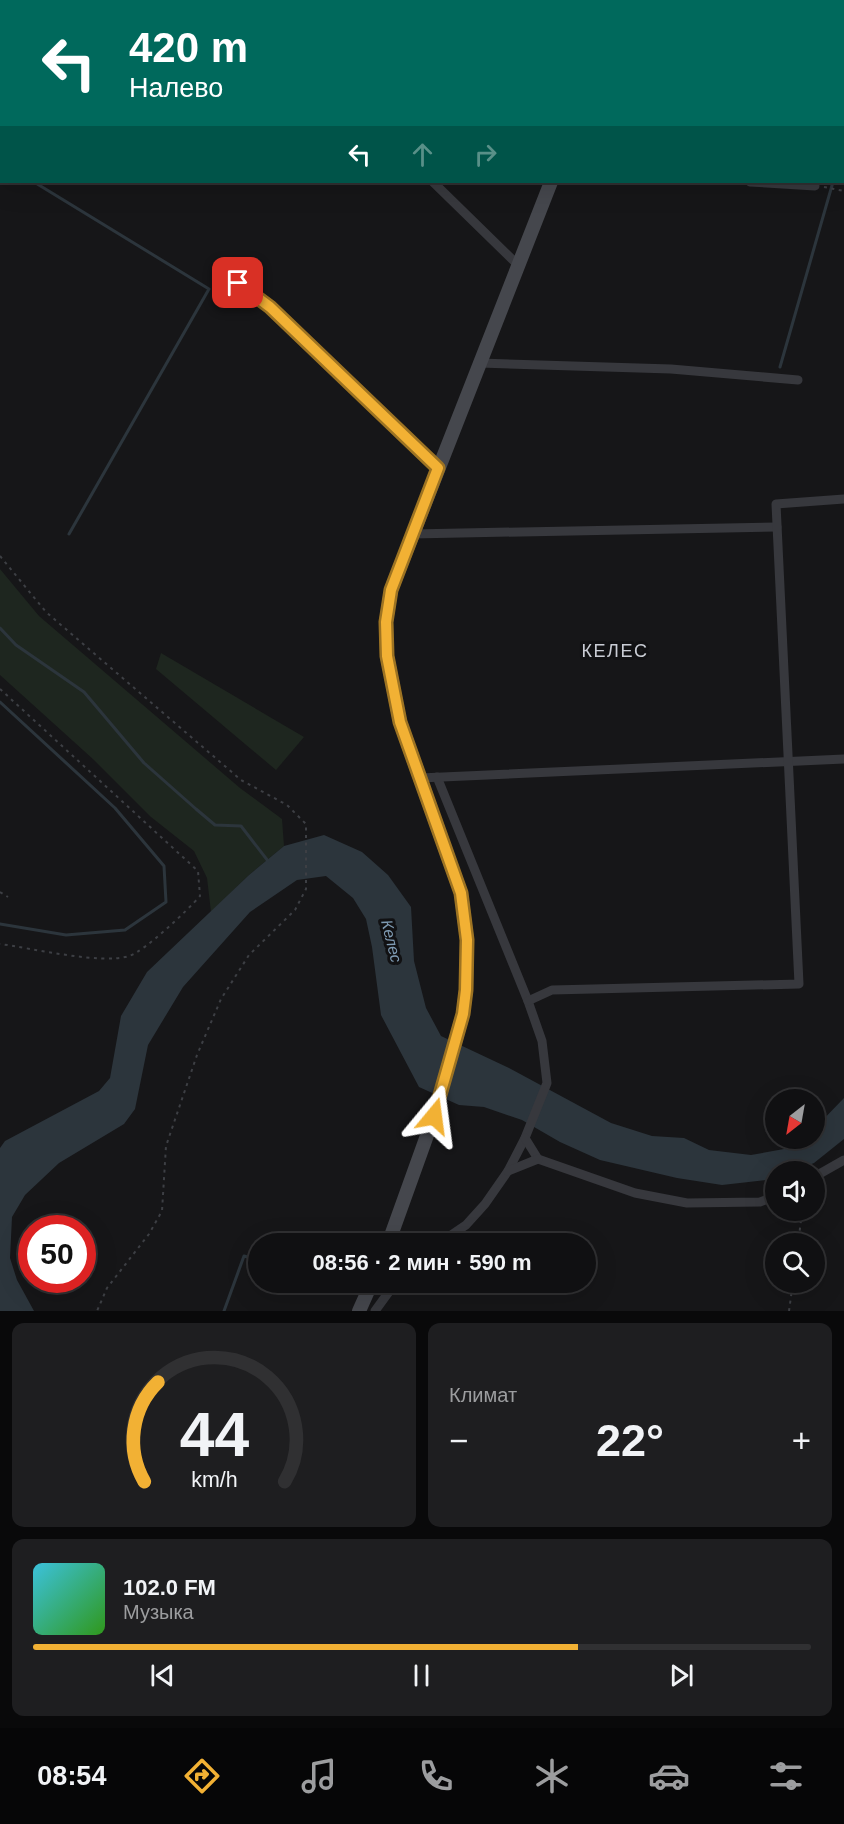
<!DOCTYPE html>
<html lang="ru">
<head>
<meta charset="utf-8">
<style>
	:root { --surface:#101012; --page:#1e1e20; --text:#f1f3f6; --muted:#9c9d9f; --line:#303032; --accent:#f2b134 }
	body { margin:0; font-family:Helvetica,sans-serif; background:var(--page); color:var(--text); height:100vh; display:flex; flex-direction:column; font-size:22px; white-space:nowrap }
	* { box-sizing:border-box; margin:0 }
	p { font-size:20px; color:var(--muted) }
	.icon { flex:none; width:33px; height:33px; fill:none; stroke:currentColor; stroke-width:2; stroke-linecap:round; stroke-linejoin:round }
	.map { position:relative; height:1311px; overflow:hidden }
	.sheet { display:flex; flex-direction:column; gap:12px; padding:12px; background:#09090a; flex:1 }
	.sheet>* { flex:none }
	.guide { position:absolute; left:0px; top:0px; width:844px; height:183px; box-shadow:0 6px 24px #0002,0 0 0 2px var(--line); background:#00695c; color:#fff; overflow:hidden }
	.needle { width:39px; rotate:211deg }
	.fabs { position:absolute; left:765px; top:1089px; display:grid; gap:12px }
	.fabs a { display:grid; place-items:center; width:60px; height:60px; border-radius:50%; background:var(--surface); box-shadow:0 6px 24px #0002,0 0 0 2px var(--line); font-size:30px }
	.speed { position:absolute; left:18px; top:1215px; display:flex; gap:12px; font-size:30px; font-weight:700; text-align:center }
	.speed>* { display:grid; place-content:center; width:78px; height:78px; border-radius:50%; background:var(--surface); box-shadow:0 6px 24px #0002,0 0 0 2px var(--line); line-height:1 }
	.speed .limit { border:9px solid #d22; background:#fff; color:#111 }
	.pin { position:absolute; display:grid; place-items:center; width:51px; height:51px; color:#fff; margin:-26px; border-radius:12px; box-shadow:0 3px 9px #0006 }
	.me { position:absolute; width:66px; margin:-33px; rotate:16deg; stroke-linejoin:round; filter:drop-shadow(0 0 4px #0008) }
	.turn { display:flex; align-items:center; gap:21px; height:126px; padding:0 30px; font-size:27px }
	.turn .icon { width:78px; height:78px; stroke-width:2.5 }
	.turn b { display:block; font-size:42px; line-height:51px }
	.lanes { display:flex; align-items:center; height:57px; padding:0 30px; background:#0003; justify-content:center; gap:30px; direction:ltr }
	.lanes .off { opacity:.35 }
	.big { font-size:45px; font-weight:800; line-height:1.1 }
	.sheet .card { flex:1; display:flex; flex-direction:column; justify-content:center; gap:9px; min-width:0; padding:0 21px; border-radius:12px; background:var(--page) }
	.sheet .dial { align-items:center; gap:0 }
	.dial svg { height:156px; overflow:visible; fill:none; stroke:var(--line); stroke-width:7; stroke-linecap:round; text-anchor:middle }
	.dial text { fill:var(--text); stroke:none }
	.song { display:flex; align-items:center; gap:18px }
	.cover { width:72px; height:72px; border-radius:9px; background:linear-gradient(135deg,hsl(190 70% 55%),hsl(110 70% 35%)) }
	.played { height:6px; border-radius:3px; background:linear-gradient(90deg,var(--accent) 70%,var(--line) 70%) }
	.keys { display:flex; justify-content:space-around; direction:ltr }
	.heat { display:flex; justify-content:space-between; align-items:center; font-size:33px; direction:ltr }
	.sheet .tiles { flex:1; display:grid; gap:12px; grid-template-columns:1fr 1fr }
	.card:last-child { grid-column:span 2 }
	.trip { position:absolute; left:248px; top:1233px; width:348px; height:60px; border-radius:30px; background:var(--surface); box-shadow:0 6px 24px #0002,0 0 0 2px var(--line); font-weight:800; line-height:60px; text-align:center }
	.tab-bar { display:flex; height:96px; justify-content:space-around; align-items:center; background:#060607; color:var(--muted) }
	.tab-bar .icon { width:42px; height:42px }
	.tab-bar .on { color:var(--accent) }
	.tab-bar b { font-size:27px; color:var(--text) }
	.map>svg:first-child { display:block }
	.green { fill:#1e261f }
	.water { fill:#2c353c }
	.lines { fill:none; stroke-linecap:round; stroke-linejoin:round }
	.stream { stroke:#2c353c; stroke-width:3 }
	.path { stroke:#3d3f44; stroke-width:2; stroke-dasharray:3 4.5; stroke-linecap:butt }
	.street { stroke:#37383d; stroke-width:9 }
	.secondary { stroke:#45474d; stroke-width:14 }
	.route-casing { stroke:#9d7322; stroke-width:15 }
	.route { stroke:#f2b134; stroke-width:10 }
	.labels { text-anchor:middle; stroke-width:6; stroke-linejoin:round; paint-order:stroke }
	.water-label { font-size:16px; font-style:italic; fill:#7f9bb3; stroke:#111113 }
	.quarter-label { font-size:18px; letter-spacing:1.5px; fill:#c9ccd4; stroke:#111113 }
</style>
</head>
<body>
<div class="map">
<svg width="844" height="1311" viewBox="0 0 844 1311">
	<rect width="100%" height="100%" fill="#161618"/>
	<!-- green -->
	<g class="green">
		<path d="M0,569l39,47 201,172 42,31 2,27 -35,29 -38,37 -4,-34 -13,-27 -43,-34 -57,-57 -94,-85z"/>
		<path d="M161,653l143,84 -28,33 -120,-101z"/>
	</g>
	<!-- water -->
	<path class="water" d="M324,835l38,17 26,23 23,32 3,54 12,47 15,28 68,32 102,55 41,13 32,2 25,12 42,5 33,-6 16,-10 14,-1 1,-10 29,-30v41l-30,24 -20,8 -18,1 -1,7 -53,6 -45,-7 -77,-18 -40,-18 -38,-22 -38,-13 -25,-2 -40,-18 -38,-72 -9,-68 -6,-28 -13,-21 -27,-22 -29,4 -47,32 -67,75 -35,58 -13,64 -11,15 -65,39 -34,32 -13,22 -2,41 7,22 17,31h-34v-163l5,-7 94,-50 11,-13 11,-62 26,-44 102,-97 35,-29z"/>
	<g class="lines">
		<!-- stream -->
		<g class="stream">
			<path d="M843,143l1,-2"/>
			<path d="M0,161l2,1"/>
			<path d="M34,182l175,107 -140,245"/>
			<path d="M780,367l53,-185"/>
			<path d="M0,628l16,17 68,47 60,71 52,46 19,16 26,1 27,35"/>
			<path d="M0,702l115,106 49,58 2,36 -41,28 -59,5 -66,-11"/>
			<path d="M224,1311l20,-55 14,4"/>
		</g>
		<!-- path -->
		<g class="path">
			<path d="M824,187l20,4"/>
			<path d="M0,556l46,56 195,168 46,25 19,19v65l-11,21 -46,45 -28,44 -24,56 -31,91 -4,65 -13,23 -42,54 -10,23"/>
			<path d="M0,689l198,182 2,25c-12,14 -55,55 -71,60 -27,9 -98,-8 -129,-12"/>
			<path d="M0,892l8,5"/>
			<path d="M790,1210l11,10 -3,24"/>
			<path d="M789,1311l4,-29"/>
		</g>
		<!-- street -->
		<g class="street">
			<path d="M226,0l4,2"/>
			<path d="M400,0l4,2"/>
			<path d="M764,0l9,2"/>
			<path d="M843,15h1"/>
			<path d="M433,182l85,83"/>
			<path d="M750,182l65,4"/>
			<path d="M223,271l47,36 168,161"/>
			<path d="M480,363l191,6 127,11"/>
			<path d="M412,534l365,-7"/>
			<path d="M437,777l91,224 14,40 5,42 -22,55 -17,33 -23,33 -19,21 -28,19"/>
			<path d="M420,778l424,-19"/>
			<path d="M528,1001l24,-11 247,-6 -23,-480 68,-5"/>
			<path d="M525,1138l13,21 97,34 52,10 73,-1 16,-6"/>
			<path d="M508,1171l30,-12"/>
			<path d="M814,1177l30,-17"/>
			<path d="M375,1311l21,-29"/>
		</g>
		<!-- secondary -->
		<g class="secondary">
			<path d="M627,2v-2"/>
			<path d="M388,1244l46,-128 29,-102 3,-24 1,-50 -6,-47 -61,-171 -13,-66 -1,-34 5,-32 160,-408"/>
			<path d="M359,1311l13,-29"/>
		</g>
	</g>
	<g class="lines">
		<!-- route casing -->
		<g class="route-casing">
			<path id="route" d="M238,283l32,24 168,161 -47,122 -5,32 1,34 13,66 61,171 6,47 -1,50 -3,24 -29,102"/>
		</g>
		<!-- route -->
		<use href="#route" class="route"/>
	</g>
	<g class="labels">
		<!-- water labels -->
		<g class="water-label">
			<text transform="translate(392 941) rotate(76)" y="6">Келес</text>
		</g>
		<!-- quarter labels -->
		<g class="quarter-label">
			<text x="615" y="657">КЕЛЕС</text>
		</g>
	</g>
</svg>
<div class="fabs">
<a><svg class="needle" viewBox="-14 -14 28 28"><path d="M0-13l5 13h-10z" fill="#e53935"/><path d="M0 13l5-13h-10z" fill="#9c9d9f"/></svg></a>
<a><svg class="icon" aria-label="sound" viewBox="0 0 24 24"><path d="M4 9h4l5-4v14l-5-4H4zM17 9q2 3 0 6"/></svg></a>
<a><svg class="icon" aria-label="search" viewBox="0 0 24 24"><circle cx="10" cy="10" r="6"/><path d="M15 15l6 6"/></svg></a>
</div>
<div class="speed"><div class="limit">50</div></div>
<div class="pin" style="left:238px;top:283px;background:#d93025"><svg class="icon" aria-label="arrive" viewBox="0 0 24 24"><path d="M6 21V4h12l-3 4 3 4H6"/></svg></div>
<svg class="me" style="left:434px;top:1116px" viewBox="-20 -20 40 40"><path d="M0-17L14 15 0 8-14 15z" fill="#f2b134" stroke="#fff" stroke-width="4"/></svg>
<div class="trip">08:56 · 2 мин · 590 m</div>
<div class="guide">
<div class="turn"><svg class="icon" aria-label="left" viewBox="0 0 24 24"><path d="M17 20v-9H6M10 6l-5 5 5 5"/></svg><div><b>420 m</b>Налево</div></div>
<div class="lanes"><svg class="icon" aria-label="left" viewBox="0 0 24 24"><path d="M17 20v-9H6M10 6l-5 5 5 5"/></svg><svg class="icon off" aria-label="ahead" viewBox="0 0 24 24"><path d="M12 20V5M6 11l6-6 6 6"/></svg><svg class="icon off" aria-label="right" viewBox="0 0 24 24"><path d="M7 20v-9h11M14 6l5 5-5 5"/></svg></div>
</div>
</div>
<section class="sheet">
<div class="tiles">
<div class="card dial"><svg viewBox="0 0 100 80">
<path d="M14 69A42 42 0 1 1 86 69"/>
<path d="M14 69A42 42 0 0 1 21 18" stroke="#f2b134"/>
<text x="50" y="56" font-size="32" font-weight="700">44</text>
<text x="50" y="72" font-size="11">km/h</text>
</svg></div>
<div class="card"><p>Климат</p>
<div class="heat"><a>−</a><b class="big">22°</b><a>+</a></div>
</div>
<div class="card">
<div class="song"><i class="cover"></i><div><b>102.0 FM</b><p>Музыка</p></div></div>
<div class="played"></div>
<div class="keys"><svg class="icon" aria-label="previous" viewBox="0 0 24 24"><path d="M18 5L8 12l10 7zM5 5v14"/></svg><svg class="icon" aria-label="pause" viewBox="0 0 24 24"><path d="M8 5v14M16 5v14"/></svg><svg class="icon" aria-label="next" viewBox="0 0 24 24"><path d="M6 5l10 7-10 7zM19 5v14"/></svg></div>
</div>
</div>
</section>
<nav class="tab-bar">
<b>08:54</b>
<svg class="icon on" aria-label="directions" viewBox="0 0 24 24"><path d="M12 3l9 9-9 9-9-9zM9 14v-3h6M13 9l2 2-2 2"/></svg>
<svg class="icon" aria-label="music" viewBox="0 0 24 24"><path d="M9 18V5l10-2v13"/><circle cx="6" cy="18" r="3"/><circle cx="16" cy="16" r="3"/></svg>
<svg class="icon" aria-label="phone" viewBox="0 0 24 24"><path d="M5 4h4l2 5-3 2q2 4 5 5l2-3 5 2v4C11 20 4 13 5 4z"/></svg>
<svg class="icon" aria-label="climate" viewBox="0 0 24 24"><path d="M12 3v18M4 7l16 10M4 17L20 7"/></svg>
<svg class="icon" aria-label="car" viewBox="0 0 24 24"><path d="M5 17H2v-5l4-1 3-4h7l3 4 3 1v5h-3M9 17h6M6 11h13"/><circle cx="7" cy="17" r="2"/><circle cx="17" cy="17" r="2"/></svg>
<svg class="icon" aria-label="filters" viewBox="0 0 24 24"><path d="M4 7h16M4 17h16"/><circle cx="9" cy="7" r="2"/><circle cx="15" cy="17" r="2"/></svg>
</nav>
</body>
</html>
